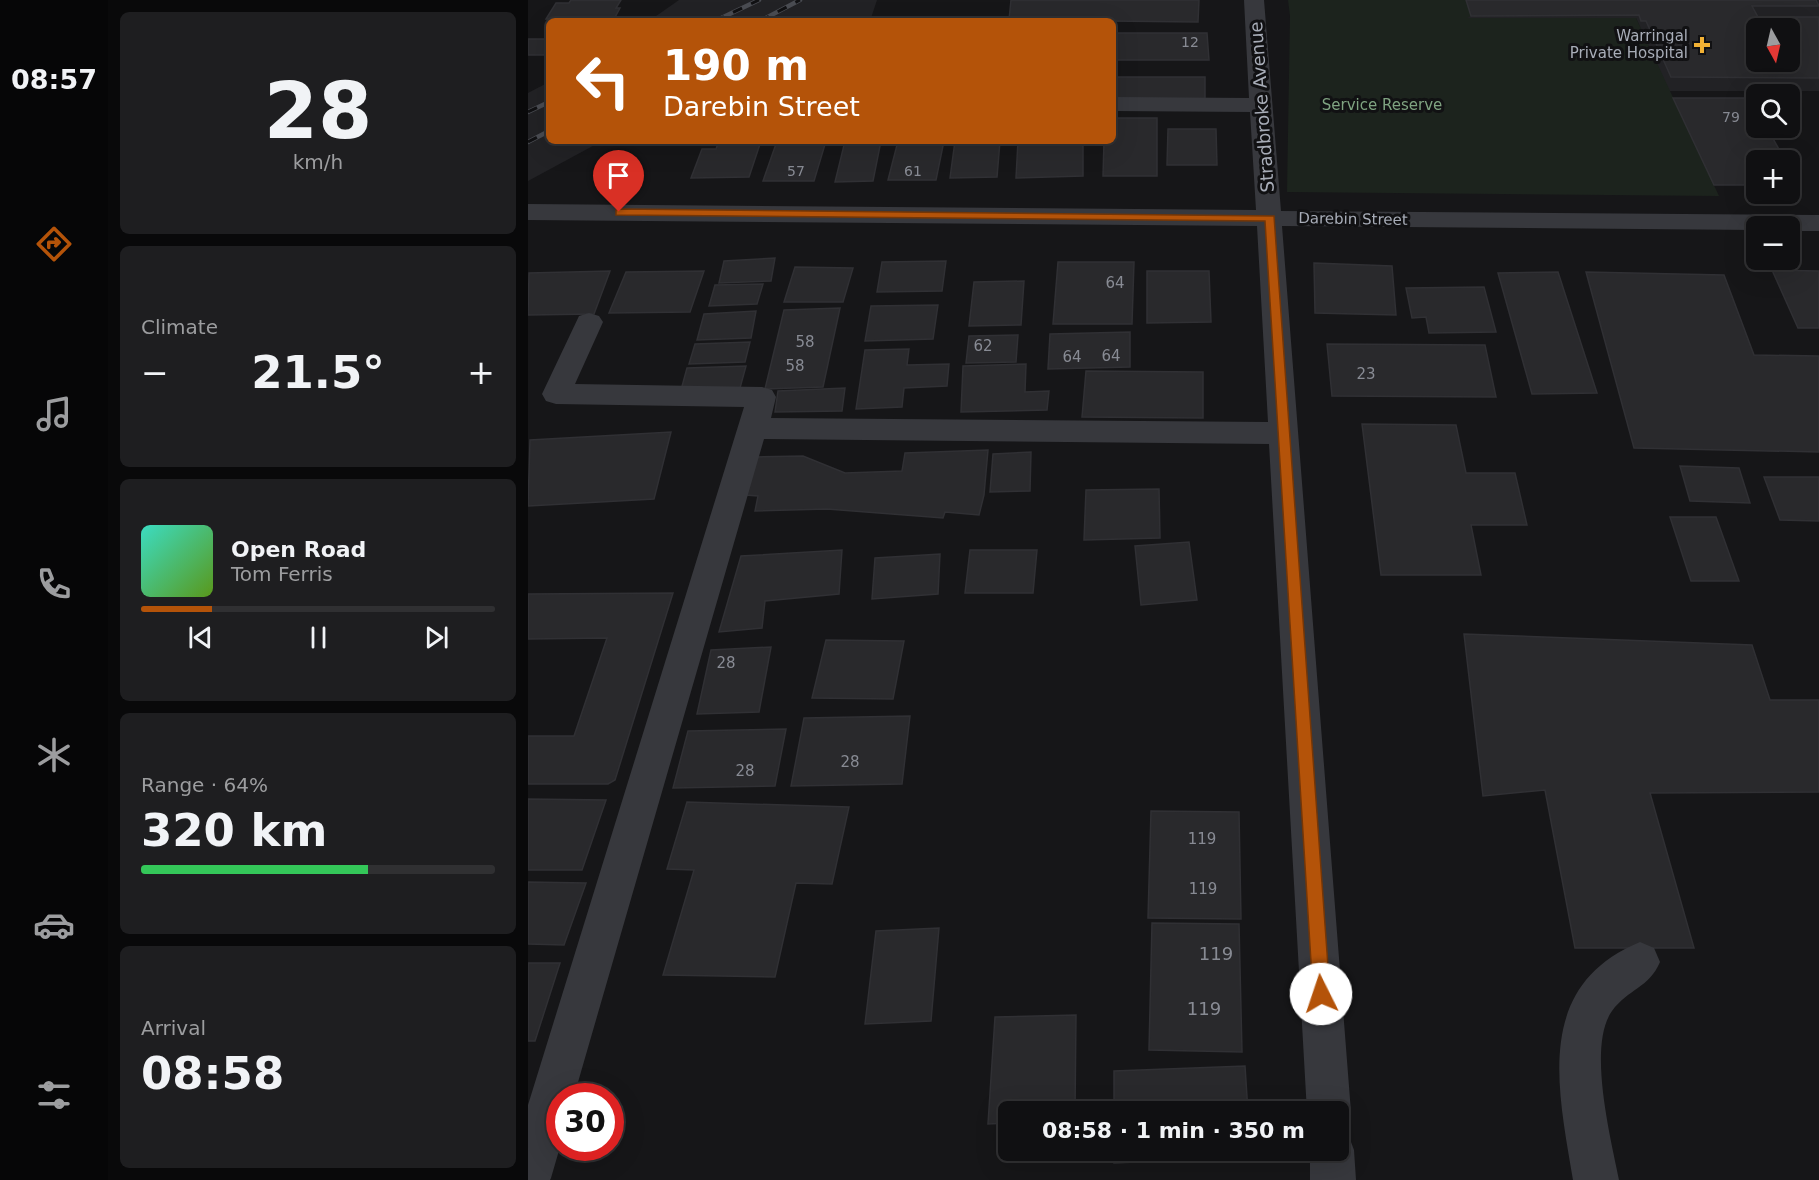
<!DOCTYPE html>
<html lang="en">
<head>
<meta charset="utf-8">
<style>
	:root { --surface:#101012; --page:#1e1e20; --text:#f1f3f6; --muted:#9c9d9f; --line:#303032; --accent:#b45309 }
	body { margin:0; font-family:"DejaVu Sans",sans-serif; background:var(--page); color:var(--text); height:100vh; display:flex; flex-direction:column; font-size:22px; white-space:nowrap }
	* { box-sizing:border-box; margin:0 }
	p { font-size:20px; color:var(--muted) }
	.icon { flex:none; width:33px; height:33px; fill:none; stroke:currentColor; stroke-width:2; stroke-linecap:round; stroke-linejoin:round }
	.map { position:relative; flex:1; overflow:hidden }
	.details { display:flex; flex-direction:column; gap:12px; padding:12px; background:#09090a; width:420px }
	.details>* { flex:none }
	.guide { position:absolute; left:18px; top:18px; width:570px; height:126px; border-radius:9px; box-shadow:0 6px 24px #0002,0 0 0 2px var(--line); background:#b45309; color:#fff; overflow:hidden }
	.needle { width:39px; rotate:172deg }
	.fabs { position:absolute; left:1218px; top:18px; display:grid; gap:12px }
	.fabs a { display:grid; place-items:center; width:54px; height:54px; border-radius:9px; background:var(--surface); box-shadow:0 6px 24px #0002,0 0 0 2px var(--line); font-size:30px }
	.speed { position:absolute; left:18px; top:1083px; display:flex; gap:12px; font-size:30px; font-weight:700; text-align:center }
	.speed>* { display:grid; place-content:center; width:78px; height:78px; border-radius:50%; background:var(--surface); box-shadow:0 6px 24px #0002,0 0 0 2px var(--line); line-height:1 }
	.speed .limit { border:9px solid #d22; background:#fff; color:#111 }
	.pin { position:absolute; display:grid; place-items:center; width:51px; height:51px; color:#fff; margin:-62px -26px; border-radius:50% 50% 50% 0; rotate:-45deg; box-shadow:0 0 6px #0007 }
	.pin .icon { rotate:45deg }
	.me { position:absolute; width:66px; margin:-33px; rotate:356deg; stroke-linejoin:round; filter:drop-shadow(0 0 4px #0008) }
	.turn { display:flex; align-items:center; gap:21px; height:126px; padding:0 18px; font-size:27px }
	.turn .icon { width:78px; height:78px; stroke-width:2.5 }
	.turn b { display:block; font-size:42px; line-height:51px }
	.big { font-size:45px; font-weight:800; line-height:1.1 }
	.details .widget { flex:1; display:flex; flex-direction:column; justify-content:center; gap:9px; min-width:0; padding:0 21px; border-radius:9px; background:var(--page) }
	.details .dial { align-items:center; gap:0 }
	.dial b { font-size:78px; line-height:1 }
	.song { display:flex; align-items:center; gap:18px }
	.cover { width:72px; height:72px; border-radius:9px; background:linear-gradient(135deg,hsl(170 70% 55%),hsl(90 70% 35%)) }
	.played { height:6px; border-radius:3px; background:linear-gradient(90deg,var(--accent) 20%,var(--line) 20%) }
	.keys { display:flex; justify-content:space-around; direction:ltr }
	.heat { display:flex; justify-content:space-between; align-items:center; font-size:33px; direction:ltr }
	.charge { height:9px; border-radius:4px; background:linear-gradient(90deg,#34c759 64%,var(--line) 0) }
	.trip { position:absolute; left:470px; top:1101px; width:351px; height:60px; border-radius:9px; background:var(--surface); box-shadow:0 6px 24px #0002,0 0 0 2px var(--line); font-weight:800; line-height:60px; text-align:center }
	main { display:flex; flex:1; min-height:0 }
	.tab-bar { display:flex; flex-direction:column; width:108px; justify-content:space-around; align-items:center; background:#060607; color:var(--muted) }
	.tab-bar .icon { width:42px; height:42px }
	.tab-bar .current { color:var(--accent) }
	.tab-bar b { font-size:27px; color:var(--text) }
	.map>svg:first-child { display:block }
	.built { fill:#222225; fill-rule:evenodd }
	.green { fill:#1c231d }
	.building { fill:#29292c; stroke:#303034; stroke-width:1.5; fill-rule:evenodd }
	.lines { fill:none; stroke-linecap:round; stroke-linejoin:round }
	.minor { fill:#37383d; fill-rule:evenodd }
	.rail-casing { stroke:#4a4c52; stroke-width:4.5 }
	.rail { stroke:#111113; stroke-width:3; stroke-dasharray:10; stroke-linecap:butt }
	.route { fill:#b45309; stroke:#753606; stroke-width:1.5 }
	.poi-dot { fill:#f2b134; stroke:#111113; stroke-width:2 }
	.labels { text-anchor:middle; stroke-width:6; stroke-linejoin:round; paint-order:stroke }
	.far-number-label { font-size:14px; fill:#888b94 }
	.far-poi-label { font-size:15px; fill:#a8adb8; stroke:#111113; text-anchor:end }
	.far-park-label { font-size:15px; fill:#7fa381; stroke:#111113 }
	.far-street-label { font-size:15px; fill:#a8adb8; stroke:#111113 }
	.number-label { font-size:15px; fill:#888b94 }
	.street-label { font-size:18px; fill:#a8adb8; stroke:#111113 }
	.near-number-label { font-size:18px; fill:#888b94 }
</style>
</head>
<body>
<main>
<nav class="tab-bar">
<b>08:57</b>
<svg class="icon current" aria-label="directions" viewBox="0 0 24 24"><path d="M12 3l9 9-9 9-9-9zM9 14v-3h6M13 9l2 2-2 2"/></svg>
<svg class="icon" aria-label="music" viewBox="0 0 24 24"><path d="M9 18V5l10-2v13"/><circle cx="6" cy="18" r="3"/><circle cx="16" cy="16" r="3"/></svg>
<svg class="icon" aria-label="phone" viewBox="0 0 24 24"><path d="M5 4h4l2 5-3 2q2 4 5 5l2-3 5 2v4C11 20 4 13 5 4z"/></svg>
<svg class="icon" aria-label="climate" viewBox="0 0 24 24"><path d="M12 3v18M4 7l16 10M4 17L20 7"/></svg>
<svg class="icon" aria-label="car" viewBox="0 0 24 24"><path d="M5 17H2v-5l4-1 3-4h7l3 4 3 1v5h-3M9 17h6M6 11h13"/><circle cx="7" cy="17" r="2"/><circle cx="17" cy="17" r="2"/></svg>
<svg class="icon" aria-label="filters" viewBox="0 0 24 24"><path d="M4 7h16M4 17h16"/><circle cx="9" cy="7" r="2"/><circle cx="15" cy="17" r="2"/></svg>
</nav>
<section class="details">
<div class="widget dial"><b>28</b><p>km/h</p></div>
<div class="widget"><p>Climate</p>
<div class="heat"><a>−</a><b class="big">21.5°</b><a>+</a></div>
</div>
<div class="widget">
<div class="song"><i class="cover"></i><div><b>Open Road</b><p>Tom Ferris</p></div></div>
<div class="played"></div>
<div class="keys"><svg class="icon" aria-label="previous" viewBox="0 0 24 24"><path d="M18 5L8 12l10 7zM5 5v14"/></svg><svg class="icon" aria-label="pause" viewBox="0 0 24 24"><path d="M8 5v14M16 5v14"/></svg><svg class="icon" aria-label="next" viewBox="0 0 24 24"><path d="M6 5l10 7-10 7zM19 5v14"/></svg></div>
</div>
<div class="widget"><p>Range · 64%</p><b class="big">320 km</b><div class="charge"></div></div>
<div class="widget"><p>Arrival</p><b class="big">08:58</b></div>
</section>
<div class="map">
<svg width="1291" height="1180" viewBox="0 0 1291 1180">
	<rect width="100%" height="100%" fill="#161618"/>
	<!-- built -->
	<g class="built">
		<path d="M151,0h198l-7,21h-221z"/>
		<path d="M938,0h353v91h-150l-33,-73h-175zM1228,28h34v34h-34z"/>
		<path d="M21,82v59h53l-74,40v-88z"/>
	</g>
	<!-- green -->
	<path class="green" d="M760,0h178l5,16 -4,2h169l83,178 -432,-4 3,-176z"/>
	<!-- building -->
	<g class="building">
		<path d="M43,0h50l-5,8h4l-6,11h-68l10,-16h13z"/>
		<path d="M483,0h188l-1,22 -189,-2z"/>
		<path d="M938,0h350l3,6h-67l6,11h61v61l-148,-1 -25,-56h-5l-2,-6 -168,1zM1228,28h34v34h-34z"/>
		<path d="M585,33h94l2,27h-96z"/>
		<rect x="0" y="39" width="21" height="16"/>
		<path d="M585,77h92v22l-92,-1z"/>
		<path d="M1145,98h77l6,11v19h11l18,32h-29v25h-42z"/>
		<path d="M585,118h44v58h-54l1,-35h9z"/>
		<path d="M640,129h48l1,36h-50z"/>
		<path d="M191,141h42l-12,36 -58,1 11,-29h14z"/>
		<path d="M249,141h49l-12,40h-51z"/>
		<path d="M317,141h36l-8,40 -38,1z"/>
		<path d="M370,141h46l-8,39h-48z"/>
		<path d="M427,141h45l-3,36 -47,1z"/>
		<path d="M490,141h65v35l-67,2z"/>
		<path d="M247,258l-4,23 -52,2 5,-22z"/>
		<path d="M418,261l-4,30 -65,1 5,-30z"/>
		<path d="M530,262h76l-2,62h-79z"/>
		<path d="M786,263l78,3 4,49 -81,-2z"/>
		<path d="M267,267l58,1 -10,34h-59z"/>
		<path d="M1244,270l47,1v57h-21z"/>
		<path d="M82,271l-16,43 -66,1 1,-42z"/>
		<path d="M176,271l-14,41 -81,1 17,-41z"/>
		<path d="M619,271h62l2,51 -64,1z"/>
		<path d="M1030,272l39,121 -65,1 -34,-121z"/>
		<path d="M1058,272l138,3 30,80 65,1v96l-185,-4z"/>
		<path d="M496,281l-3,44 -52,1 5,-44z"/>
		<path d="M235,284l-6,20 -48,2 6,-21z"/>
		<path d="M956,287l12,45 -67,1 -3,-16 -14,1 -6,-30z"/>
		<path d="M410,305l-5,34 -68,2 6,-35z"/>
		<path d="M312,308l-17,79 -58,2 19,-79z"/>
		<path d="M228,311l-5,27 -54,2 7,-26z"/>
		<path d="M602,332v35l-82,2 2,-35z"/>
		<path d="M490,335l-2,27 -50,1 3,-27z"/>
		<path d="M222,342l-5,20 -56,2 6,-20z"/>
		<path d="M799,344l158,1 11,52 -164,-1z"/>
		<path d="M381,349l-2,16 42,-1 -2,22 -43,2 -2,19 -46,2 9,-59z"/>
		<path d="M498,364l-1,28 24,-1 -2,19 -86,2 2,-46z"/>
		<path d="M218,366l-6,22 -59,2 6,-22z"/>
		<path d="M558,371l117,1v46l-121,-1z"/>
		<path d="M317,388l-3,23 -67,1 3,-21z"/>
		<path d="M834,424l94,1 10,48h49l12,52h-56l10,50h-100z"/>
		<path d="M143,432l-17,67 -126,7 2,-66z"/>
		<path d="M460,450l-4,45 -5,20 -34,-3 -2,6 -116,-9 -72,2 3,-15 -12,-1 10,-38 47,-1 42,17 57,-2 3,-18z"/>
		<path d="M503,452l-1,39 -40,1 3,-38z"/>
		<path d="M1152,466l59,2 11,35 -60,-2z"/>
		<path d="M1236,477h55v44l-39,-1z"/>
		<path d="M631,489l1,49 -76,2 2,-50z"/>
		<path d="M1142,517h46l23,64h-48z"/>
		<path d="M661,542l8,58 -56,5 -6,-59z"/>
		<path d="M314,550l-3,44 -74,7 -3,27 -43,4 22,-76z"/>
		<path d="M442,550h67l-4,43h-68z"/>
		<path d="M412,554l-2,40 -66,5 3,-41z"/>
		<path d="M145,593l-58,187 -7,4h-80v-48h46l33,-98 -79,1v-45z"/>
		<path d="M936,634l288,11 18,55h49v92l-169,1 44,155h-119l-30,-158 -62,6z"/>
		<path d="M298,640l78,1 -11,58 -81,-1z"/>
		<path d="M243,647l-12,65 -62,2 14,-64z"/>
		<path d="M382,716l-8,68 -111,2 13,-68z"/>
		<path d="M258,729l-11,57 -102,2 15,-57z"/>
		<path d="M0,799l78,1 -24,70h-54z"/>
		<path d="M159,802l162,5 -17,77 -36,-1 -21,94 -112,-2 31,-105 -27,-1z"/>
		<path d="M623,811l88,1 2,107 -93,-1z"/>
		<path d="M0,882l58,1 -22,62 -36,-1z"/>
		<path d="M624,923l87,1 3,128 -93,-2z"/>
		<path d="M411,928l-8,93 -66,3 11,-93z"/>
		<path d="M0,963h32l-25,78h-7z"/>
		<path d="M548,1015l-1,97h-67v11l-20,1 7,-107z"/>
		<path d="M717,1066l3,46h-134v-41z"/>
		<path d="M586,1150h137v7l-137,6z"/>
	</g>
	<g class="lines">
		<!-- minor -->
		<g class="minor">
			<path d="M716,0h20l17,211 538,4v16h-29v-5h-34v4l-474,-4 69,886 -6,16 -7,2 10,4 6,16 2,30h-46v-30h28v-38h-31l-38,-668 -505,-5 -190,657h-14v51l-9,31 -1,2h-22v-75l216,-698 -188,-3 -10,-3 -4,-7 37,-78 10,-3 10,3 4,6 -28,62 187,3 10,3 4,7 -5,21 497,4 -11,-196 -729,-6v-16l728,6 -6,-98 -137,-1v-14l136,1z"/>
			<path d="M1112,942l14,6 6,14c-11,26 -32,27 -48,49 -25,35 -1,128 7,169h-46c-15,-91 -40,-194 67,-238z"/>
		</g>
		<!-- rail casing -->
		<g class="rail-casing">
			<g id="rail">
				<path d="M187,21l44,-21"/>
				<path d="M232,21l40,-21"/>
				<path d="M0,112l21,-10"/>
				<path d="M0,142l21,-11"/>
			</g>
		</g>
		<!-- rail -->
		<use href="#rail" class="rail"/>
	</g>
	<!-- route -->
	<path class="route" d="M91,209l655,7 56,778 -3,7 -6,2 -6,-2 -2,-7 -48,-773 -649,-6v-5z"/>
	<!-- markers -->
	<path class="poi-dot" d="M1171 36h6v6h6v6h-6v6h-6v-6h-6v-6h6z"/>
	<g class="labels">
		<!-- far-number labels -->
		<g class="far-number-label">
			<text x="662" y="47">12</text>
			<text x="1203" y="122">79</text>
			<text x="268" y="176">57</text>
			<text x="385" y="176">61</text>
		</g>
		<!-- far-poi labels -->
		<g class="far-poi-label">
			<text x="1160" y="41">Warringal<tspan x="1160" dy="17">Private Hospital</tspan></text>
		</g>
		<!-- far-park labels -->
		<g class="far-park-label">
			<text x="854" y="110">Service Reserve</text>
		</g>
		<!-- far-street labels -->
		<g class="far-street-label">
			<text transform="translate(825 219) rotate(1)" y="5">Darebin Street</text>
		</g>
		<!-- number labels -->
		<g class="number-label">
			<text x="587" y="288">64</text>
			<text x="277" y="347">58</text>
			<text x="455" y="351">62</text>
			<text x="583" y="361">64</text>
			<text x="544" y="362">64</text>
			<text x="267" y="371">58</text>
			<text x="838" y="379">23</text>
			<text x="198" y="668">28</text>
			<text x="322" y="767">28</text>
			<text x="217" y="776">28</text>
			<text x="674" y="844">119</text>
			<text x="675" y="894">119</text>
		</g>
		<!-- street labels -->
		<g class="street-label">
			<text transform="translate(734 107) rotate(-94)" y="6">Stradbroke Avenue</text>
		</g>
		<!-- near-number labels -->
		<g class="near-number-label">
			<text x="688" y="960">119</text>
			<text x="676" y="1015">119</text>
		</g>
	</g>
</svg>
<div class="fabs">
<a><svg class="needle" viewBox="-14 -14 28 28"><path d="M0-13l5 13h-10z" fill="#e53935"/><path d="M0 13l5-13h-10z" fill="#9c9d9f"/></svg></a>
<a><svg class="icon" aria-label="search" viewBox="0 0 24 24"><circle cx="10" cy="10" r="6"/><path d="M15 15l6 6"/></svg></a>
<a>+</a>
<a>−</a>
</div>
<div class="speed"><div class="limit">30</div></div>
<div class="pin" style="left:91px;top:212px;background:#d93025"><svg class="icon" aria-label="arrive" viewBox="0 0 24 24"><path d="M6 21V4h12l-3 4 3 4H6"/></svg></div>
<svg class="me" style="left:793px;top:994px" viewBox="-20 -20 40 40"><circle r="19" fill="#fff"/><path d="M0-13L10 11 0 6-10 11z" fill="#b45309"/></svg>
<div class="trip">08:58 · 1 min · 350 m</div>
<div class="guide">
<div class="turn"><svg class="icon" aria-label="left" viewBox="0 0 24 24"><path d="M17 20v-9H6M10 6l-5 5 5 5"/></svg><div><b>190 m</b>Darebin Street</div></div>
</div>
</div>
</main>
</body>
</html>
